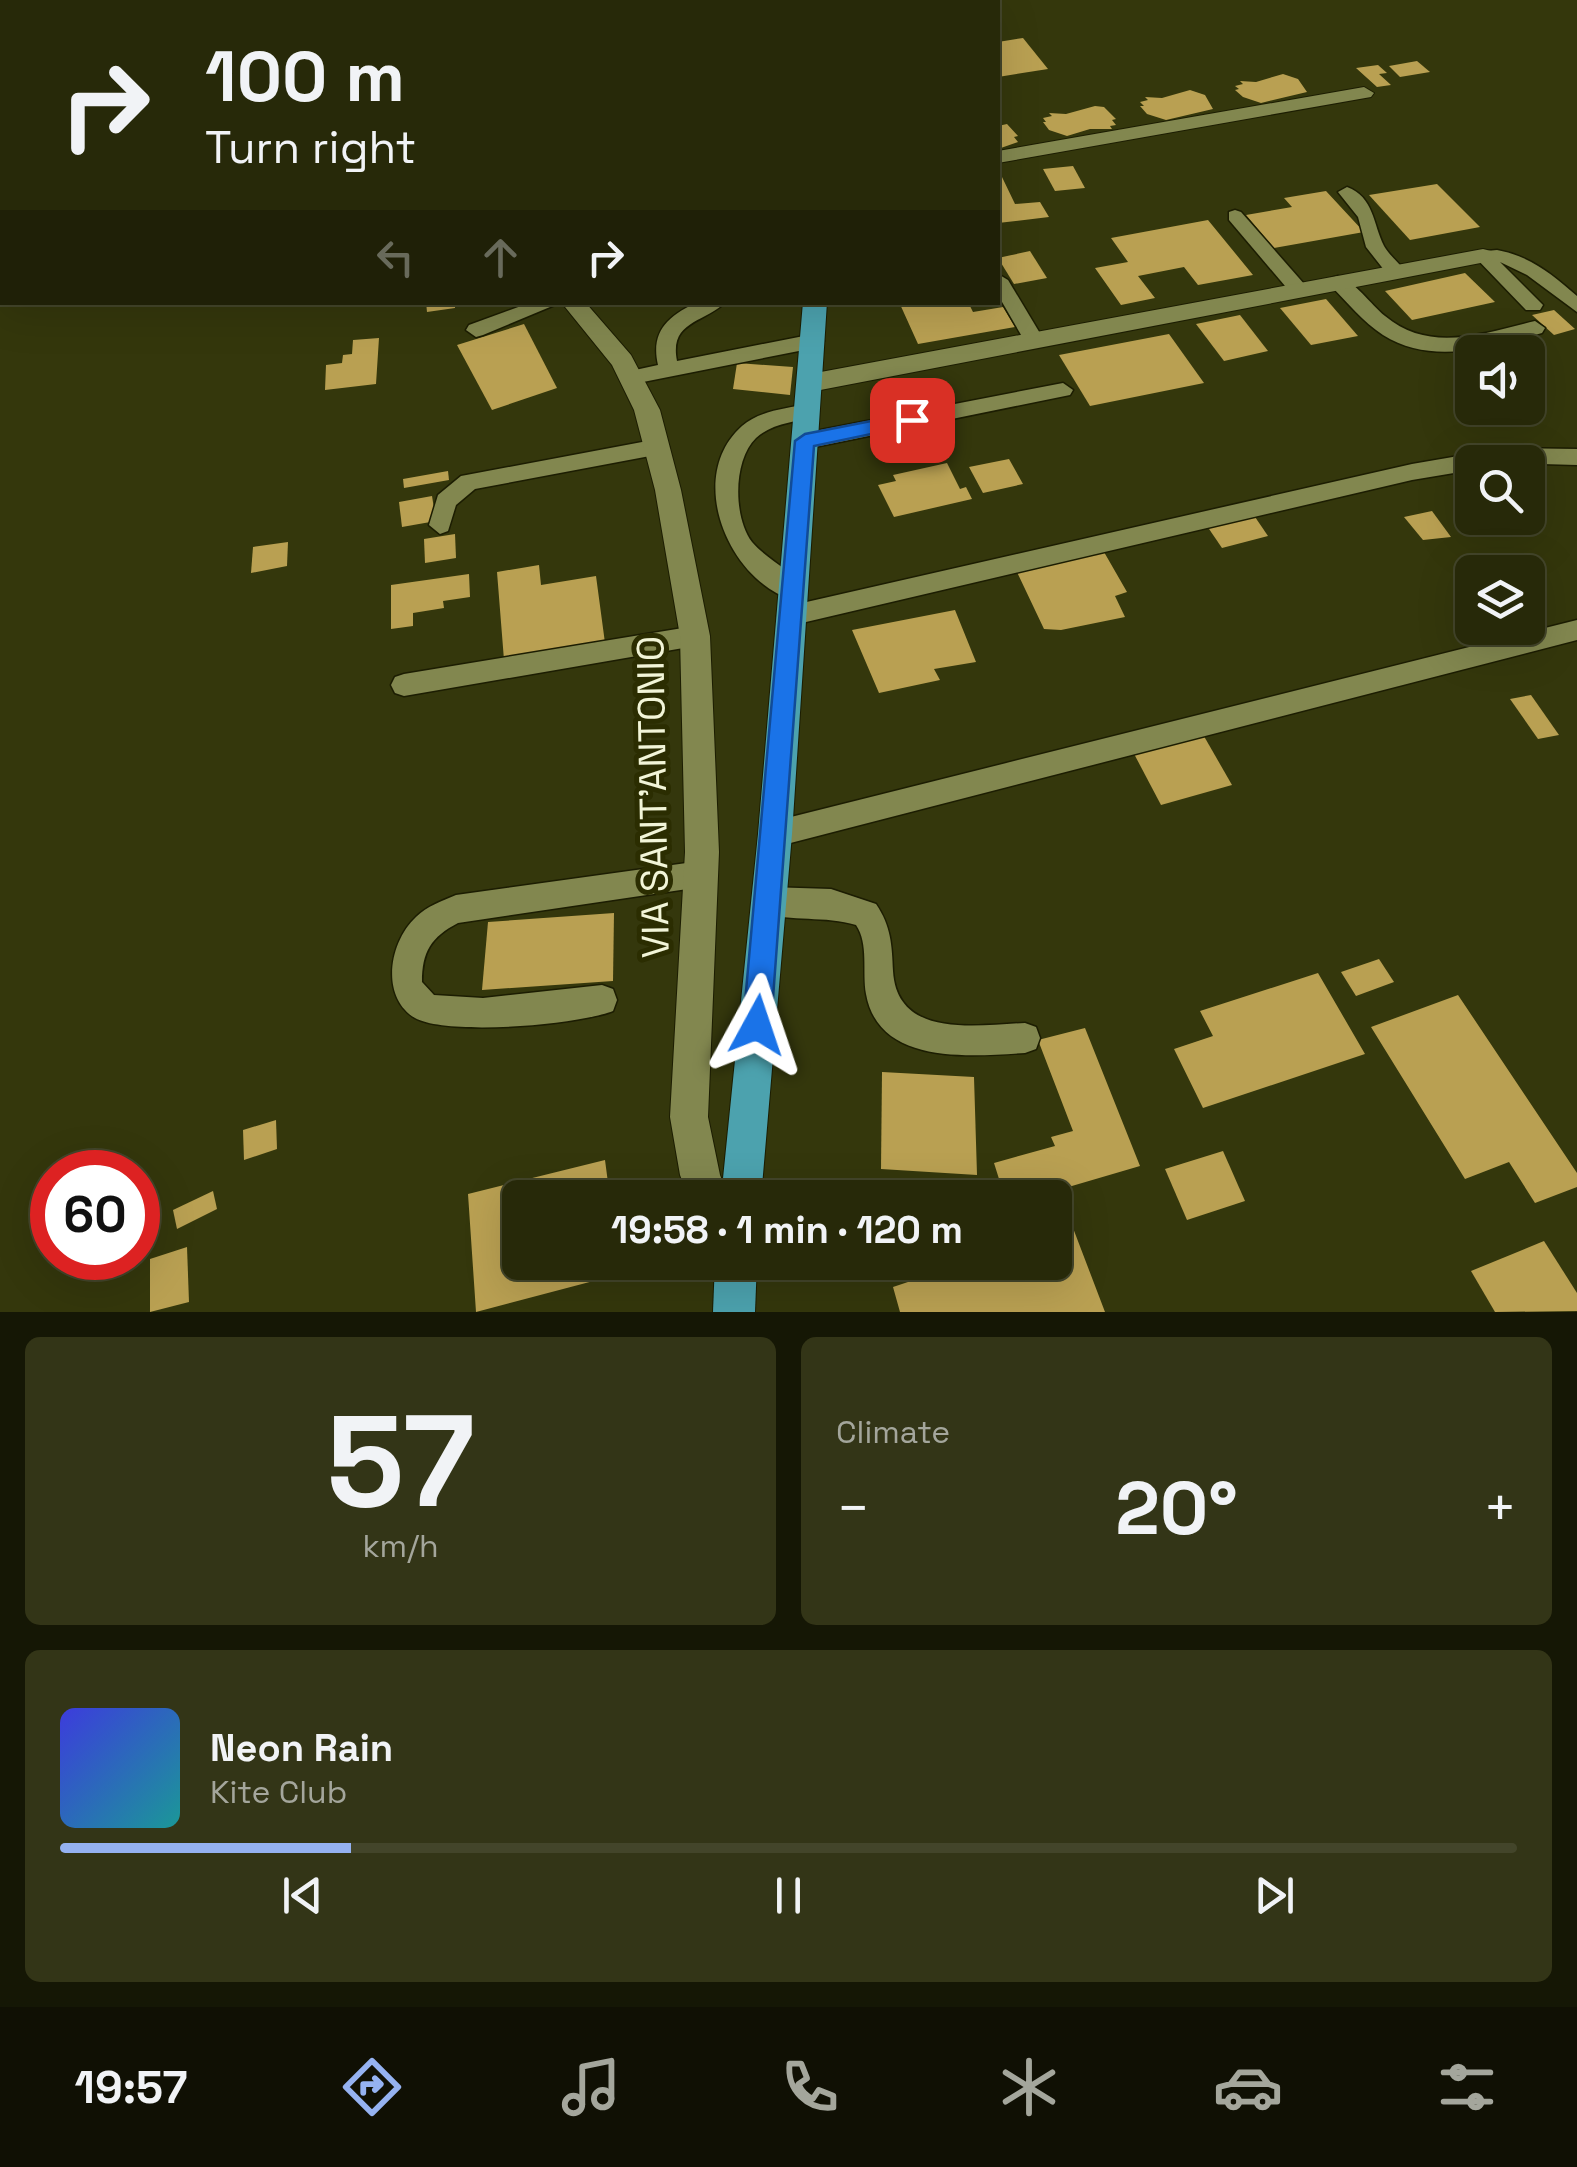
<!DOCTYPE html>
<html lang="en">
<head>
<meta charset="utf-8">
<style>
	:root { --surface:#272909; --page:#333517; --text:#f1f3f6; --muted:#a4a69c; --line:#43452a; --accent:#95b2f1 }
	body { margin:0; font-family:"Space Grotesk",sans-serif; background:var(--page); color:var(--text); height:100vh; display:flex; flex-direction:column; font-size:38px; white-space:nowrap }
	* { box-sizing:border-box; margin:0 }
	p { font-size:32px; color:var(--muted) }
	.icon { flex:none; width:55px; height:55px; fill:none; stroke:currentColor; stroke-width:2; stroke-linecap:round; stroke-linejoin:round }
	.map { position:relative; height:1312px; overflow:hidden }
	.details { display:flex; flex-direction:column; gap:25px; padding:25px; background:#151705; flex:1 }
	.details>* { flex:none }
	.hud { position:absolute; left:0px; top:0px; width:1000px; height:305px; box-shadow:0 10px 40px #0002,0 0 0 2px var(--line); background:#272909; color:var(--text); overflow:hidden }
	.buttons { position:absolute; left:1455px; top:335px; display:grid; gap:20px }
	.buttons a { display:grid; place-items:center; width:90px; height:90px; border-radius:15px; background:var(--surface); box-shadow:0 10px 40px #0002,0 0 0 2px var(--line); font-size:50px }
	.speed { position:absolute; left:30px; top:1150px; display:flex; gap:20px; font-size:50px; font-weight:700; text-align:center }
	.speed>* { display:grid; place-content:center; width:130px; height:130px; border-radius:50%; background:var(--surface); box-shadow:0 10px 40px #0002,0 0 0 2px var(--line); line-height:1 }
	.speed .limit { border:15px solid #d22; background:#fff; color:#111 }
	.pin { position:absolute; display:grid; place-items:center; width:85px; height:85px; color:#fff; margin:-42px; border-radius:20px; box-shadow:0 5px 15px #0006 }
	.me { position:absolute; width:110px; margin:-55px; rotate:5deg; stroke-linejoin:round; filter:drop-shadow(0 0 8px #0008) }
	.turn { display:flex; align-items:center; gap:35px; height:210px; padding:0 40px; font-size:45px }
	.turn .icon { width:130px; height:130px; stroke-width:2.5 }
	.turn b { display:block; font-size:70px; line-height:85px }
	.lanes { display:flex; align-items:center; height:95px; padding:0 40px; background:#0003; justify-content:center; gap:50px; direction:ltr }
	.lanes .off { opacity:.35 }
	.big { font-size:75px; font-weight:700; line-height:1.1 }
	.details .tile { flex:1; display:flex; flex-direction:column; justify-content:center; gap:15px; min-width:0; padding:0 35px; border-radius:15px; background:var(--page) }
	.details .dial { align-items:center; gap:0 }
	.dial b { font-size:130px; line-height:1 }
	.song { display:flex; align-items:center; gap:30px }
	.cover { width:120px; height:120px; border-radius:15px; background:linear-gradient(135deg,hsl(240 70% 55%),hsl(180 70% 35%)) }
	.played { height:10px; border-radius:5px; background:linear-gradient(90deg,var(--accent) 20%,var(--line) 20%) }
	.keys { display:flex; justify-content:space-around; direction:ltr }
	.heat { display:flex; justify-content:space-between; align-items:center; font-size:55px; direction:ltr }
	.details .tiles { flex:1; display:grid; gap:25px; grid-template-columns:1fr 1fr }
	.tile:last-child { grid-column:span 2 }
	.trip { position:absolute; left:502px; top:1180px; width:570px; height:100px; border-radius:15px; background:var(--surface); box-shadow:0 10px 40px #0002,0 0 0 2px var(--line); font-weight:700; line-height:100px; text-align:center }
	.tab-bar { display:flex; height:160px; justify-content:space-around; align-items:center; background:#101004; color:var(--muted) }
	.tab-bar .icon { width:70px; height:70px }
	.tab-bar .current { color:var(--accent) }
	.tab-bar b { font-size:45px; color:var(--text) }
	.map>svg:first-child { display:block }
	.building { fill:#b9a052 }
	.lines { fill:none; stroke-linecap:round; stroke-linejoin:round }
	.lane-casing { stroke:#1c1d02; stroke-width:3 }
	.street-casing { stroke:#1c1d02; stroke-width:2 }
	.primary-casing { stroke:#1c1d02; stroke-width:2 }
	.lane { fill:#82874f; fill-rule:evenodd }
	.street { fill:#82874f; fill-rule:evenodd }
	.primary { fill:#4ca2ae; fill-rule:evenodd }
	.route { fill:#1a73e8; stroke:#114b97; stroke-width:2.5 }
	.labels { text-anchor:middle; stroke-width:10; stroke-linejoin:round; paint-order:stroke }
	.street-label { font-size:38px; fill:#f2f5d8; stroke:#2b2d01 }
</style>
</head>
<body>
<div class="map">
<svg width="1577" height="1312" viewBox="0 0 1577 1312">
	<rect width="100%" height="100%" fill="#34370c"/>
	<!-- building -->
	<g class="building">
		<path d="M1023,38l25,31 -50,8v-35z"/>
		<path d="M1417,61l13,11 -30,5 -11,-11z"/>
		<path d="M1378,65l9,8 -8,1 12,11 -14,2 -21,-19z"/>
		<path d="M1283,74l15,5 9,13 -46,11 -18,-6 -8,-7 4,-1 -4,-3 8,-2 -3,-3 16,1z"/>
		<path d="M1190,90l15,5 8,14 -47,11 -19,-6 -7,-8h4l-4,-4 8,-2 -3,-3 17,1z"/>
		<path d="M1095,106l9,1 12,12 -4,1 4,5 -6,1 2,3h-22l-23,7 -18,-6 -6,-8h3l-3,-4 9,-2 -3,-3 17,1z"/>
		<path d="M1007,124l11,12 -4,1 4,5 -20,7v-23z"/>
		<path d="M1073,166l12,22 -30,3 -12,-22z"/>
		<path d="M1002,177l13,27 25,-2 9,15 -51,6v-45z"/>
		<path d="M1437,184l43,43 -70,13 -41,-45z"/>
		<path d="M1326,191l38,41 -90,16 -28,-33 46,-8 -8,-9z"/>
		<path d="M1208,220l45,55 -55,10 -14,-18 -46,9 17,22 -34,7 -26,-37 33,-6 -17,-24z"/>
		<path d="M1030,251l17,27 -33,6 -16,-26z"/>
		<path d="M1465,273l30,29 -83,18 -27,-29z"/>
		<path d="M1326,299l32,37 -47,9 -31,-37z"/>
		<path d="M426,302h29v6l-28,4z"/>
		<path d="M899,302h69l5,10 30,-5 12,20 -97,17z"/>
		<path d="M1554,310l21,19 -21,6 -22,-20z"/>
		<path d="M1240,315l28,36 -44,10 -28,-37z"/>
		<path d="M524,324l33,64 -65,22 -35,-65z"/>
		<path d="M1169,334l35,49 -114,23 -31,-51z"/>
		<path d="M379,338l-3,46 -51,6 1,-25 16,-2 1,-8 9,-1 1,-14z"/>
		<path d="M737,363l56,4 -3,28 -57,-6z"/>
		<path d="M1009,459l14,25 -40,9 -14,-26z"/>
		<path d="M947,463l13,26 6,-2 6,12 -78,18 -16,-32 18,-4 -3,-6z"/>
		<path d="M448,471l1,9 -45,8 -1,-9z"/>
		<path d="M432,496l4,25 -34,6 -3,-25z"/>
		<path d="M1432,511l19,26 -28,3 -19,-23z"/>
		<path d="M1253,514l15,22 -46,12 -15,-22z"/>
		<path d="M455,534l1,24 -31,5 -1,-24z"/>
		<path d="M288,542l-1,24 -36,7 2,-26z"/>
		<path d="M1104,552l23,40 -12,4 10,21 -64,13 -17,-1 -28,-59z"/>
		<path d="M539,565l2,20 55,-9 9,67 -101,17 -7,-88z"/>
		<path d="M469,574l1,23 -27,4 1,7 -31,5v13l-22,3v-44z"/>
		<path d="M955,610l21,52 -42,7 6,11 -61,13 -27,-63z"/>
		<path d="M1531,695l28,40 -21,4 -28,-40z"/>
		<path d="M1201,731l31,54 -71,20 -29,-55z"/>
		<path d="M614,913l-1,68 -131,9 6,-68z"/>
		<path d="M1379,959l15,23 -38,14 -15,-24z"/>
		<path d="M1318,973l47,81 -162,54 -29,-59 39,-13 -13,-25z"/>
		<path d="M1458,995l119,178v14l-42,16 -26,-41 -44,17 -94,-152z"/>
		<path d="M1085,1028l55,138 -109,32h-26l-11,-35 61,-17 -4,-9 22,-6 -35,-91z"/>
		<path d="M882,1072l92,5 3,98 -96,-6z"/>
		<path d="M276,1120l1,29 -33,11 -1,-30z"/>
		<path d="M1223,1151l22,50 -58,19 -22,-51z"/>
		<path d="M605,1160l5,38h-90v64h99l1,12 -144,38 -8,-118z"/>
		<path d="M213,1191l4,18 -40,20 -4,-19z"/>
		<path d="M1073,1228l32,84h-205l-7,-25 75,-25h87v-28z"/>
		<path d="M1544,1241l33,52v18l-82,1 -24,-41z"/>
		<path d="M187,1247l2,55 -39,10v-53z"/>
	</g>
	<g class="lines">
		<!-- lane casing -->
		<g class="lane-casing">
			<g id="lane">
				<path d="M1347,187c27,10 26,37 37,59 5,9 15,17 21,25l-3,4h-14l-22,-28 -8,-30 -20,-25z"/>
				<path d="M1235,210l6,2 64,73v8h-14l-62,-73v-8z"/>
				<path d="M1497,250c33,6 55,24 80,46v16l-50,-37 -27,-13 43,43 -3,5h-14l-52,-54 2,-4z"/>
				<path d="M998,274l10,6 36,60 -3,5h-14l-3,-5 -26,-45z"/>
				<path d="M1338,276c18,6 32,28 47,40 45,38 99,17 150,5l10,7 -3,5c-51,14 -110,33 -159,2 -20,-13 -35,-32 -52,-49v-8z"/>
				<path d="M532,302h30l-79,33 -7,2 -10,-7 3,-5z"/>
				<path d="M698,302h28c-22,21 -57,19 -49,59l137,-27 10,7 -10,7 -181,36 -7,-2 -3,-5 3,-5 32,-7c-8,-34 11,-50 40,-63z"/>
				<path d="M1063,383l10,7 -3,5 -265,54 -11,-8 11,-8z"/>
				<path d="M808,404l8,2 3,5 -3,5c-20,6 -44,7 -60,22 -23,22 -23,79 -4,104 15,18 41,28 52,48l-4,7 -8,3c-64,-21 -107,-123 -50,-174 17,-15 45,-18 66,-22z"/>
				<path d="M658,439l8,2 3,6 -3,6 -191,36 -19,16 -8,26 -8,3 -11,-9 9,-30 23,-19z"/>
				<path d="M1505,448l72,1v16l-105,-3v8l-60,10 -623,146 -9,-3 -3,-7 3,-7 9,-3 623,-142z"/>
				<path d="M1577,620v20l-802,207 -10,-4 -4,-9 4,-9 10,-4z"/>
				<path d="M695,626l9,3 3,7 -3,7 -9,3 -291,50 -9,-3 -4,-8 4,-8 9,-3z"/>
				<path d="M701,861l10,4 4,9 -4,9 -10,4 -243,36c-27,14 -36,29 -36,59l12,13 49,3 119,-13 11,4 4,11 -4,11c-35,14 -166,25 -198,7 -35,-21 -26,-76 1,-101 11,-11 26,-16 40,-22z"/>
				<path d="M768,887l63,2 45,15c15,22 16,41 17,67 4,68 83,54 132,52l11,4 4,11 -4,11 -11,4c-55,3 -146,13 -159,-59 -4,-22 3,-50 -10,-69 -32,-10 -68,-2 -98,-14l-4,-10 4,-10z"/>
			</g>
		</g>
		<!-- street casing -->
		<g class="street-casing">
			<g id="street">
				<rect x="303" y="0" width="18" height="2"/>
				<path d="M1364,87l10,6 -3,4 -373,66v-12z"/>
				<path d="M1483,249l8,2 3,5 -3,5 -681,131 -12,-9 12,-9z"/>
				<path d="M561,302h24l46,53 29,55 21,80 29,146 9,216 -11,265 12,58 9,23h-40l-9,-23 -10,-58 15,-265 -5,-216 -25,-146 -21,-80 -22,-45z"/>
			</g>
		</g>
		<!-- primary casing -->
		<g class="primary-casing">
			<g id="primary">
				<rect x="807" y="0" width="18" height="2"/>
				<path d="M803,302h24l-35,532 -31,364h-40l37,-364z"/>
				<path d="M715,1262h42l-2,50h-42z"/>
			</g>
		</g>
		<!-- lane -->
		<use href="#lane" class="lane"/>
		<!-- street -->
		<use href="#street" class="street"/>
		<!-- primary -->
		<use href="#primary" class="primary"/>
	</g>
	<!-- route -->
	<path class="route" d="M912,413l7,2v9l-105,22 -43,579 -4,10 -10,4 -10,-4 -4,-10 52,-584 10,-7z"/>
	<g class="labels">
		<!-- street labels -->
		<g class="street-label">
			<text transform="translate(653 797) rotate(-91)" y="13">VIA SANT'ANTONIO</text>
		</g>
	</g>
</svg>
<div class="buttons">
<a><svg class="icon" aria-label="sound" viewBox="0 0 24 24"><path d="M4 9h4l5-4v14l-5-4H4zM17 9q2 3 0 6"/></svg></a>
<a><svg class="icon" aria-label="search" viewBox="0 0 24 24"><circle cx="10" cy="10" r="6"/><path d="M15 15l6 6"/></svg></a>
<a><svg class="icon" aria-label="layers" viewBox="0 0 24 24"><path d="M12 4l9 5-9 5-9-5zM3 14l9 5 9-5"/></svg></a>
</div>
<div class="speed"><div class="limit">60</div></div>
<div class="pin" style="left:912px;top:420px;background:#d93025"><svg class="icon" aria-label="arrive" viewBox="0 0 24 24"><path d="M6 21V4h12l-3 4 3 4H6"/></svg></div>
<svg class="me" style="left:757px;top:1025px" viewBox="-20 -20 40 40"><path d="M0-17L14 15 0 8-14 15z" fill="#1a73e8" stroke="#fff" stroke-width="4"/></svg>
<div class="trip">19:58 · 1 min · 120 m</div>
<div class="hud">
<div class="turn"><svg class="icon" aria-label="right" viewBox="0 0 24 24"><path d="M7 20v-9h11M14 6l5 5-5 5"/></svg><div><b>100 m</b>Turn right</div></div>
<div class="lanes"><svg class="icon off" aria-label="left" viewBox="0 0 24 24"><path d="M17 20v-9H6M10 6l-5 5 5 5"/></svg><svg class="icon off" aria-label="ahead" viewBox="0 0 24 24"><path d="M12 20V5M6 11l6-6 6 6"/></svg><svg class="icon" aria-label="right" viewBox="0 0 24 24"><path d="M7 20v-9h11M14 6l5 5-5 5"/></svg></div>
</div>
</div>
<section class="details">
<div class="tiles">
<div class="tile dial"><b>57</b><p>km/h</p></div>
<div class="tile"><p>Climate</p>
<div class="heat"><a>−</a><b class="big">20°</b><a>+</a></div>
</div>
<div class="tile">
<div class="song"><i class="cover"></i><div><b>Neon Rain</b><p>Kite Club</p></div></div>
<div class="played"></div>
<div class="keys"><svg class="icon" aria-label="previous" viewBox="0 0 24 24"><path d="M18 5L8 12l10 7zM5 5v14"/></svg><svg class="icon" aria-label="pause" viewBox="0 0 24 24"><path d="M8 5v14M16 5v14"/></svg><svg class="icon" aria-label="next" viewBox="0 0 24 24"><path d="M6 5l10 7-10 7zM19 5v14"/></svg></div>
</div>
</div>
</section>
<nav class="tab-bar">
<b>19:57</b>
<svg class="icon current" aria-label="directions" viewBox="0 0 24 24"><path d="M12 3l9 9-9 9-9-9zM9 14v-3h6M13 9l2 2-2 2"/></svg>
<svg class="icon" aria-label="music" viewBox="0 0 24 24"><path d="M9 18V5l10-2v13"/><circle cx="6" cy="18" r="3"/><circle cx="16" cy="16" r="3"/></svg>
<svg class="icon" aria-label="phone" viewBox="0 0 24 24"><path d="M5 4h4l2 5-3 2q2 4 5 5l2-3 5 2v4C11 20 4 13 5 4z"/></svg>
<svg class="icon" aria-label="climate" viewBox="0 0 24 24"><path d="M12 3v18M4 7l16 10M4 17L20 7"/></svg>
<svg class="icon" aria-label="car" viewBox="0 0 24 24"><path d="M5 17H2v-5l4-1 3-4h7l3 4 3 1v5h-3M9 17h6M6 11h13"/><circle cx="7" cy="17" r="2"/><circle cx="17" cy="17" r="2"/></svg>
<svg class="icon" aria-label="filters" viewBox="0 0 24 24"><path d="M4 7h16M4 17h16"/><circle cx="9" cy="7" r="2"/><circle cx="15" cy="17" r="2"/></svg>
</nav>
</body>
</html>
